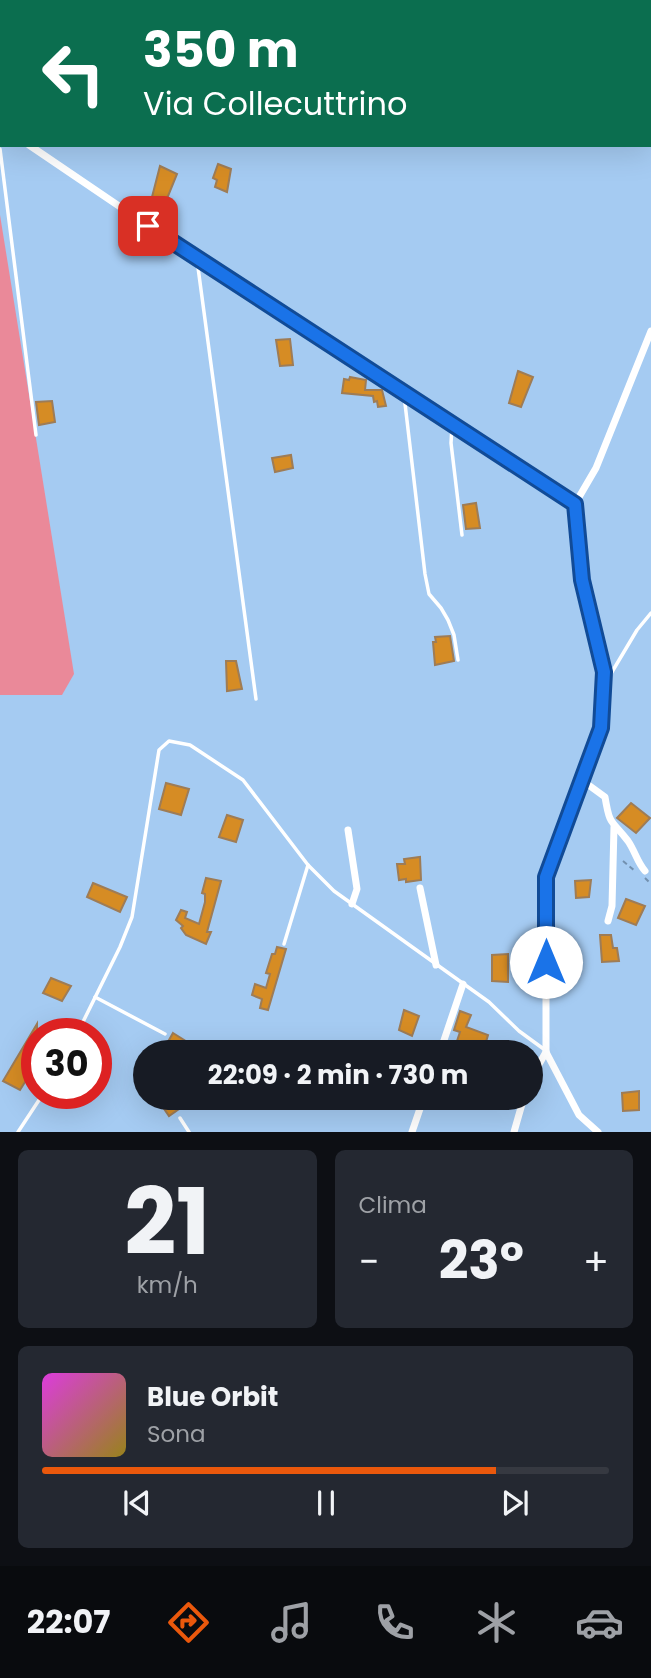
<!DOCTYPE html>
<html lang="it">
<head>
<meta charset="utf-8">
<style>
	:root { --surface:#171b24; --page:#242831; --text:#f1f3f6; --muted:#9ea1a6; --line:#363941; --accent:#ea580c }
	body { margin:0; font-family:Poppins,sans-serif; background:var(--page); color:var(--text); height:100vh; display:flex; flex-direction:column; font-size:26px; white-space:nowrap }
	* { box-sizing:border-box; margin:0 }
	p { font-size:23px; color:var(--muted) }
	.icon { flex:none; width:38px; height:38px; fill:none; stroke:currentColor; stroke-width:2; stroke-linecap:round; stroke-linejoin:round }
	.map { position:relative; height:1132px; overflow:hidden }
	.details { display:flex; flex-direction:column; gap:18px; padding:18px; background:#0d0f14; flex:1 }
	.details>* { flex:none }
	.top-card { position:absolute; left:0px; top:0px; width:651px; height:147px; box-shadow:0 7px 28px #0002; background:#0b6e4f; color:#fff; overflow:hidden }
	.speed { position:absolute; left:21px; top:1018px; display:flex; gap:14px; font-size:35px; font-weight:700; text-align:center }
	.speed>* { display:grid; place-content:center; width:91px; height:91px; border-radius:50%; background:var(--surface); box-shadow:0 7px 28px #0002; line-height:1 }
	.speed .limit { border:10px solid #d22; background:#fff; color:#111 }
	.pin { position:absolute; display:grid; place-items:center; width:60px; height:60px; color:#fff; margin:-30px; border-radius:14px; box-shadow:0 4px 10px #0006 }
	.me { position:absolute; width:77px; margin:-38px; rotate:0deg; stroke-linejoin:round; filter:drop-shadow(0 0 5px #0008) }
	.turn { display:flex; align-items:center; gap:24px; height:147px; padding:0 28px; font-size:32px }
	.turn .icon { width:91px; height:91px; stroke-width:2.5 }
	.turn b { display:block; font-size:49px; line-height:60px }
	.big { font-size:52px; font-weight:700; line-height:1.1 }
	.details .card { flex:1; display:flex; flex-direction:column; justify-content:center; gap:10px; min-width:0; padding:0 24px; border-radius:10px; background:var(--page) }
	.details .dial { align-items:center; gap:0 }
	.dial b { font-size:91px; line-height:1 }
	.song { display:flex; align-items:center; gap:21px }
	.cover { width:84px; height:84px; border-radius:10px; background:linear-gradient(135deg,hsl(300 70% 55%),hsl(50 70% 35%)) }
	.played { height:7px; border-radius:4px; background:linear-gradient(90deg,var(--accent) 80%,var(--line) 80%) }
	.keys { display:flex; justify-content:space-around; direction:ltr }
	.heat { display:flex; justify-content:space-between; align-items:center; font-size:38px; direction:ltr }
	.details .tiles { flex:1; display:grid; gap:18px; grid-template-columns:1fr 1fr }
	.card:last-child { grid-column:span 2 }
	.trip { position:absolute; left:133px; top:1040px; width:410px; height:70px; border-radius:35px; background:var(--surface); box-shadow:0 7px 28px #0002; font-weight:700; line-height:70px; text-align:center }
	.dock { display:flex; height:112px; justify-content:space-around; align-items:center; background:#090b0e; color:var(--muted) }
	.dock .icon { width:49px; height:49px }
	.dock .active { color:var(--accent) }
	.dock b { font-size:32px; color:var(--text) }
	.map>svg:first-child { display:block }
	.green { fill:#ea8999 }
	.building { fill:#d68c24; stroke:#9e7c56; stroke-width:2 }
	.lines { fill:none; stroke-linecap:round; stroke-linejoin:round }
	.path { stroke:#7290af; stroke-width:2; stroke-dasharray:5 3.5; stroke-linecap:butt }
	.service { stroke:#fff; stroke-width:3.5 }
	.minor { stroke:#fff; stroke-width:7 }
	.route-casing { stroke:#114b97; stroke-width:18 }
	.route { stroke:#1a73e8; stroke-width:12 }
</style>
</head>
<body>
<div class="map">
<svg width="651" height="1132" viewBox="0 0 651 1132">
	<rect width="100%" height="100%" fill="#a5cbf2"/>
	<!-- green -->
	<path class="green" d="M0,215l74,459 -12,21h-62z"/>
	<!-- building -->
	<g class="building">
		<path d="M218,164l13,5 -4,23 -12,-5 2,-7 -4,-2z"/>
		<path d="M160,166l17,8 -13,32 -13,-5z"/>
		<path d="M290,339l3,26 -13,1 -4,-26z"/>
		<path d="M518,371l15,6 -12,30 -12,-4z"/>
		<path d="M350,377l16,3 -1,10h17l4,16 -8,1 -1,-6 -3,1 -1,-6 -31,-3 2,-14 5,1z"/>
		<path d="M52,401l3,21 -16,3 -3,-23z"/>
		<path d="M291,455l2,13 -18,4 -3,-14z"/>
		<path d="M476,503l4,25 -14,1 -3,-24z"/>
		<path d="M450,636l4,25 -19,4 -2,-23h3l-1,-5z"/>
		<path d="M226,661h10l6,28 -15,2z"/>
		<path d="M166,783l23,6 -8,26 -22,-6z"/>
		<path d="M631,803l19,15 -14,15 -19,-15z"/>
		<path d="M227,815l16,5 -7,22 -17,-5z"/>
		<path d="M420,857l1,23 -15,2v-3l-7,1 -2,-16h8l-1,-5z"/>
		<path d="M206,878l15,3 -14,51h4l-5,12 -20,-9 -5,-7 2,-2 -7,-6 5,-10 6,2 -2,6 14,6 6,-22v-8l-3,-1z"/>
		<path d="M591,880l-2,17 -13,1 -1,-17z"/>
		<path d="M93,883l34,14 -7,15 -33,-15z"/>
		<path d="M626,899l19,7 -9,19 -18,-7z"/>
		<path d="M600,935h11l2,13h4l2,13 -17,1z"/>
		<path d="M277,947l9,2 -18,61 -8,-2 2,-9 -10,-4 3,-11 11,4 4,-14 -4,-1 6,-19h3z"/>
		<path d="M508,954v28l-16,-1v-26z"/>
		<path d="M51,978l20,8 -9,15 -19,-8z"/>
		<path d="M404,1010l15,6 -7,20 -13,-6z"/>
		<path d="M460,1011l11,4 -5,12 22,8 -5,17 -28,-5 5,-15 -6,-2z"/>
		<path d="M37,1024v39l-17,27 -17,-9z"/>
		<path d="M173,1033l16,10 -5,9 -7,-2 -6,2 -6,-5z"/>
		<path d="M639,1091v19l-16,1 -1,-18z"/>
		<path d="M156,1097h24l6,7 -17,12z"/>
	</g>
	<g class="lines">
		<!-- path -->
		<g class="path">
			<path d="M623,861l12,10"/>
			<path d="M645,878l6,6"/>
		</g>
		<!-- service -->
		<g class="service">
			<path d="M595,0l2,2"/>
			<path d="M25,2l1,-2"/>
			<path d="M649,43l2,1"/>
			<path d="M0,99l2,-7"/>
			<path d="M0,149l36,286"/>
			<path d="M197,260l59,439"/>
			<path d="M404,395l21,179 4,20 12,14 7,12 6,15 4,25"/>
			<path d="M452,426l-1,17 11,92"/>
			<path d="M606,682l31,-52 14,-17"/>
			<path d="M284,944l24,-79"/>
			<path d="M95,997l70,37"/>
			<path d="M77,1034l43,-87 12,-30 27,-167 10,-9 21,4 53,35 65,85 26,26 155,111 30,29 26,19"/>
			<path d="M180,1118l9,14"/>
			<path d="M18,1132l25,-38"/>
		</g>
		<!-- minor -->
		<g class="minor">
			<path d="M649,83l2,1"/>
			<path d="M0,131h2"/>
			<path d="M29,145l168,114 378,245"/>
			<path d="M575,504l7,76 22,92 -3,56 -55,149v175l33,63 19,17"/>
			<path d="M575,504l21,-36 55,-137"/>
			<path d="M583,781l22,16c5,30 6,22 23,44 7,10 9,21 17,30"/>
			<path d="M348,830l9,59 -5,15"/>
			<path d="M420,888l16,77"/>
			<path d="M608,921l4,-15 2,-79"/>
			<path d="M440,1052l23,-68"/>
			<path d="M530,1080l16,-28"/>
			<path d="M412,1132l12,-35"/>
			<path d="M514,1132l10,-35"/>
		</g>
	</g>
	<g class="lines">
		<!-- route casing -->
		<g class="route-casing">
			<path id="route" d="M148,226l427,278 7,76 22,92 -3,56 -55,149v85"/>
		</g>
		<!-- route -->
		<use href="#route" class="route"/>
	</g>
</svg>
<div class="speed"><div class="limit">30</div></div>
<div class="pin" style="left:148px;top:226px;background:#d93025"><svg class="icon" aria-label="arrive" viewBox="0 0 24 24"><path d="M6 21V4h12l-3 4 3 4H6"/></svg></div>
<svg class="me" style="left:546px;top:962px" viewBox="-20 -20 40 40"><circle r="19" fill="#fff"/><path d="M0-13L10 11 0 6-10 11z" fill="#1a73e8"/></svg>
<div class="trip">22:09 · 2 min · 730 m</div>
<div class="top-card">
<div class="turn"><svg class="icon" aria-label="left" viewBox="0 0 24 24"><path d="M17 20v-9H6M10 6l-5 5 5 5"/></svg><div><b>350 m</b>Via Collecuttrino</div></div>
</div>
</div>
<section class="details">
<div class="tiles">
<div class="card dial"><b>21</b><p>km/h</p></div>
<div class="card"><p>Clima</p>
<div class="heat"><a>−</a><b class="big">23°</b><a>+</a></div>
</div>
<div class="card">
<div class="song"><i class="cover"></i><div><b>Blue Orbit</b><p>Sona</p></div></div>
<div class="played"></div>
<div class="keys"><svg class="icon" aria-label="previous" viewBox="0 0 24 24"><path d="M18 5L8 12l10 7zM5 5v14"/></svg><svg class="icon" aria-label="pause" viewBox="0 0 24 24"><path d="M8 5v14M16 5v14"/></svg><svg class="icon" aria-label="next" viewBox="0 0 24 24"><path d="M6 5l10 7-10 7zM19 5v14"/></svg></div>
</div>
</div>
</section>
<nav class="dock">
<b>22:07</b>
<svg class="icon active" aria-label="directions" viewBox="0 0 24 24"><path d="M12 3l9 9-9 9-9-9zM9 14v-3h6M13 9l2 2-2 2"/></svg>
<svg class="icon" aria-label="music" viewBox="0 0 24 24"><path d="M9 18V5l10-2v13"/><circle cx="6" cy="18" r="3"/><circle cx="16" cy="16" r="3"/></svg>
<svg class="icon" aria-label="phone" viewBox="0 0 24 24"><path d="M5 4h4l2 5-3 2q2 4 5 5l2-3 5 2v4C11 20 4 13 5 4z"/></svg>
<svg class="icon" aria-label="climate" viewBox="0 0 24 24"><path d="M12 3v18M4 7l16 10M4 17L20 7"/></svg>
<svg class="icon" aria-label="car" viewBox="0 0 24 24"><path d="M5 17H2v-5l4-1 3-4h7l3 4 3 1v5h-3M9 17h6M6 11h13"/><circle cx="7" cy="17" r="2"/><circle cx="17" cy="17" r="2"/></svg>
</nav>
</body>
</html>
